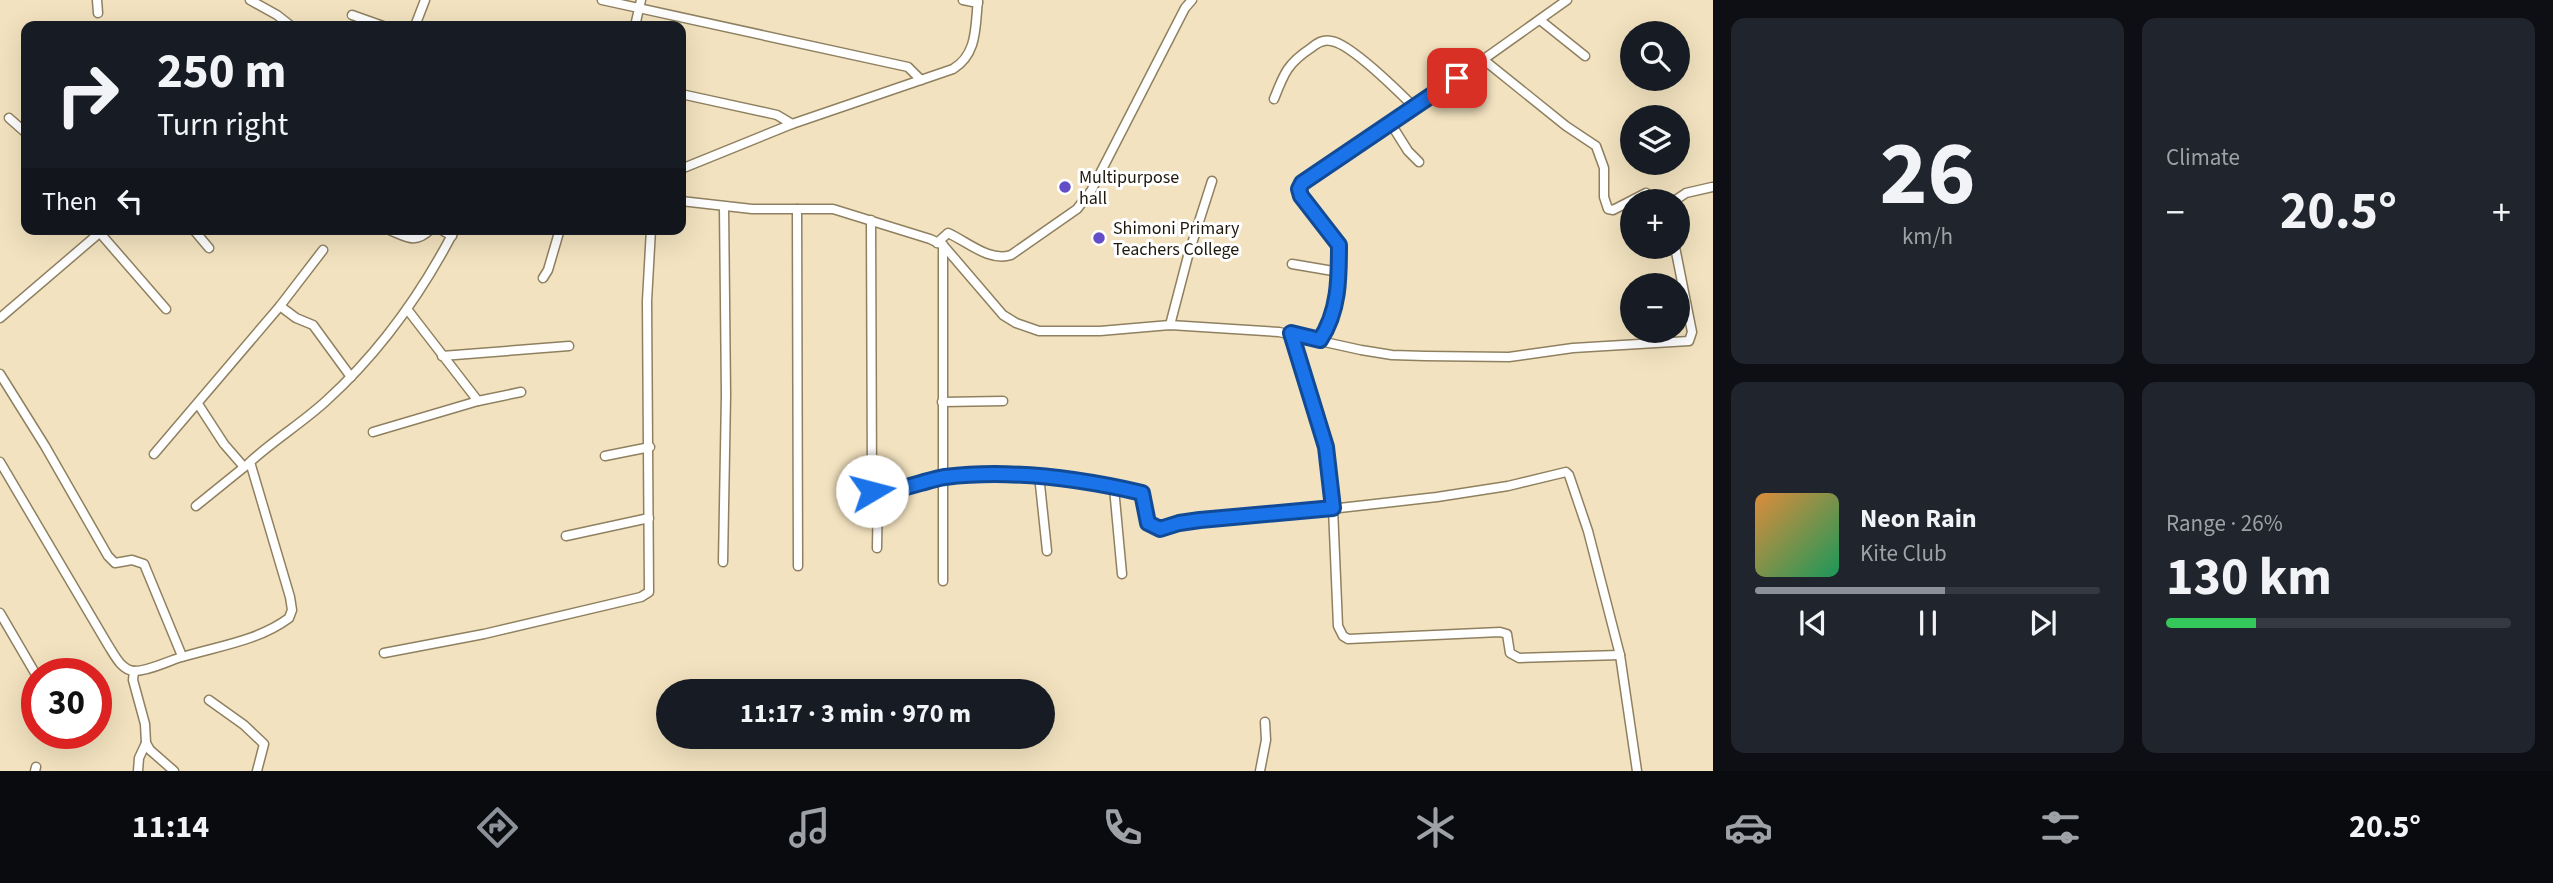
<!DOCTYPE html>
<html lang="en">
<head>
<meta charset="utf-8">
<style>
	:root { --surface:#171b24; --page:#20242c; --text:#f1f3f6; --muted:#9ea1a6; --line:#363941; --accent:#8c9099 }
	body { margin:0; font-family:"Source Sans 3",sans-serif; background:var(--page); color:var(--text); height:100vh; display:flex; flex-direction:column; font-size:26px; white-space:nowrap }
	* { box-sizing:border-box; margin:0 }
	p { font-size:23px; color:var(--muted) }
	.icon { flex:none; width:38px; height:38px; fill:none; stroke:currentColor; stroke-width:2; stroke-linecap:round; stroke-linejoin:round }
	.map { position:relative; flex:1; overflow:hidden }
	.details { display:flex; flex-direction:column; gap:18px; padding:18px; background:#0d0f14; width:840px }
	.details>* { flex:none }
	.guide { position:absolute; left:21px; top:21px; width:665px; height:214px; border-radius:14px; box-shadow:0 7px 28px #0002; background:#171b24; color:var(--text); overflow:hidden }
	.tools { position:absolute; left:1620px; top:21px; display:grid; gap:14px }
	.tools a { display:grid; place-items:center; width:70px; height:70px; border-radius:50%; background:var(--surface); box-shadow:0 7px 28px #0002; font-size:35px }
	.speed { position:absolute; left:21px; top:658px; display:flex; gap:14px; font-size:35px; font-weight:700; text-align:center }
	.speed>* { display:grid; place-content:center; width:91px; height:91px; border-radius:50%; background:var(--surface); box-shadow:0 7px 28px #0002; line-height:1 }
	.speed .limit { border:10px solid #d22; background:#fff; color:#111 }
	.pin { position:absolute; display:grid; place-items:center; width:60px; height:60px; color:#fff; margin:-30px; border-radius:14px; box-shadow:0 4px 10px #0006 }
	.me { position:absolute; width:77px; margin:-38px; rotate:82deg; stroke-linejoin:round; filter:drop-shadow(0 0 5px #0008) }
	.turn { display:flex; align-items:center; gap:24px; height:147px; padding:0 21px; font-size:32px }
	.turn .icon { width:91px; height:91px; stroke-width:2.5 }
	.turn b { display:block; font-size:49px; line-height:60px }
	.then { display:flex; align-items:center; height:66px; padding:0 21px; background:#0003; gap:14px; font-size:26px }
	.big { font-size:52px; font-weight:700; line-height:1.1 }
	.details .tile { flex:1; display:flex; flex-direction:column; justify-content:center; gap:10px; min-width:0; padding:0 24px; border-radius:14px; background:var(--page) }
	.details .dial { align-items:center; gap:0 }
	.dial b { font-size:91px; line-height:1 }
	.song { display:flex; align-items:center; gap:21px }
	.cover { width:84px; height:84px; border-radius:10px; background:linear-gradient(135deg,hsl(30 70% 55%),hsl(150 70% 35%)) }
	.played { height:7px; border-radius:4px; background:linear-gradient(90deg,var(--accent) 55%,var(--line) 55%) }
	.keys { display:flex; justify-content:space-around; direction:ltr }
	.heat { display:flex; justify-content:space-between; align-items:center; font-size:38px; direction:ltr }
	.charge { height:10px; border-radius:5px; background:linear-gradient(90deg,#34c759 26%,var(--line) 0) }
	.details .tiles { flex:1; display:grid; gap:18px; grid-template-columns:repeat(2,1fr) }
	.trip { position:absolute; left:656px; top:679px; width:399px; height:70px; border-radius:35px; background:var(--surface); box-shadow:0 7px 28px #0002; font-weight:700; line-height:70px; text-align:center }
	.tab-bar { display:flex; height:112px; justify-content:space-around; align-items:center; background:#090b0e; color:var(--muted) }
	.tab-bar .icon { width:49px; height:49px }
	.tab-bar .active { color:var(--accent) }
	.tab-bar b { font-size:32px; color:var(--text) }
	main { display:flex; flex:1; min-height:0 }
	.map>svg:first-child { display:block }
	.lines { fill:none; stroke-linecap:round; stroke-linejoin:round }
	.street-casing { stroke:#8f8060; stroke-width:11 }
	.street { stroke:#fff; stroke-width:8 }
	.route-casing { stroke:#114b97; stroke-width:18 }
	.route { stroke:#1a73e8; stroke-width:12 }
	.poi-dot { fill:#634ec7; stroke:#fff; stroke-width:2.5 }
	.labels { text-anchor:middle; stroke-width:6; stroke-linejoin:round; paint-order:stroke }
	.poi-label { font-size:18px; fill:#1f190c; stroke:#fff; text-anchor:start }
</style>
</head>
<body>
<main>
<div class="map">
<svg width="1713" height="771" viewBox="0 0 1713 771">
	<rect width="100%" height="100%" fill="#f2e2bf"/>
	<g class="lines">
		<!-- street casing -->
		<g class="street-casing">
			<g id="street">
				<path d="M97,0l1,13"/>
				<path d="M250,0l27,15 14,11"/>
				<path d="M602,0l306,67 13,13"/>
				<path d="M963,0l15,3"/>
				<path d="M352,15l31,11"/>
				<path d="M1540,20l45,36"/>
				<path d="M415,26l10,-26"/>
				<path d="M635,26l6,-26"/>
				<path d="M1484,60l82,66 30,20 8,22v29l4,12 5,1 33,-17"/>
				<path d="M681,94l96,21 15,9"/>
				<path d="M1274,99c10,-26 14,-36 37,-51 6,-5 12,-9 20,-7 19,2 69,52 84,67"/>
				<path d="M9,118l17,15"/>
				<path d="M1391,124l17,27 11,11"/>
				<path d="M681,169l111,-45 161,-55c25,-15 22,-43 25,-69"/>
				<path d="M681,201l71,8h81l97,30 13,6 60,70 13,8 23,8h61l70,-6 109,7 82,18 31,5 33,1 84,1 64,-9 116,-7 3,-9 -17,-85"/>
				<path d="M1674,201l12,-8 26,-6"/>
				<path d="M797,209l1,357"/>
				<path d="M871,220l1,266 2,7c23,0 46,-12 69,-16 66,-9 135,1 199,16l6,30 12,6 40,-9 113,-9 124,-14 71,-11 58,-14 3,3 19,56 32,124 17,116"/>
				<path d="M193,229l16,19"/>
				<path d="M387,229c20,8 27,16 44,0"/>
				<path d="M440,229l12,7"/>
				<path d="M100,233l66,76"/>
				<path d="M937,243l11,-10c20,9 41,29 63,22l66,-46 14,-18 94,-183 7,-8"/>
				<path d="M1292,264l47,8"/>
				<path d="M543,278l5,-8 12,-41"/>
				<path d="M280,306l16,12 17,7 38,52"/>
				<path d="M407,309l71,92 43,-9"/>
				<path d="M0,318l104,-89"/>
				<path d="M1170,325l18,-69 24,-75"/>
				<path d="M1291,333l35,114 7,61 5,118 5,10 5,3 152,-7 7,2 3,19 9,5 101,-3"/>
				<path d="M1320,340c19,-29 20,-61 19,-95l-38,-49 -1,-10 115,-78 152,-108"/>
				<path d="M442,356l127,-10"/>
				<path d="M0,374l45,72 63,110 7,7 17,-3 12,4 38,92"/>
				<path d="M942,402l61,-1"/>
				<path d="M198,404l26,40 20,23"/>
				<path d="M373,432l105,-31"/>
				<path d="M154,454l126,-148 43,-56"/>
				<path d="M605,456l45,-9"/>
				<path d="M0,462l108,183c6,9 13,25 26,26 16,0 33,-10 48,-14 36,-11 76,-16 107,-39l3,-8 -2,-13 -40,-135c24,-22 52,-39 76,-61 53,-48 96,-108 129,-172"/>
				<path d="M1039,475l8,76"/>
				<path d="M1114,488l8,86"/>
				<path d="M196,506l52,-42"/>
				<path d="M566,536l83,-18"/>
				<path d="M877,548l1,-55"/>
				<path d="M723,562l3,-167 -2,-188"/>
				<path d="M943,581v-336"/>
				<path d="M0,613l35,60"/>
				<path d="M384,653l100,-19 157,-37 8,-5 -2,-291 4,-72"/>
				<path d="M134,671l-1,9 12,44 1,19 4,7 24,21"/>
				<path d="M209,700l35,25 20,19 -7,27"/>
				<path d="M35,771l1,-4"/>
				<path d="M138,771l1,-13 7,-15"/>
				<path d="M1260,771l6,-31 -1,-18"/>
			</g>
		</g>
		<!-- street -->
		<use href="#street" class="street"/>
	</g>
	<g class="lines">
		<!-- route casing -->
		<g class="route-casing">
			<path id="route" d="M872,491c11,6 57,-12 73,-14 66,-8 133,1 197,16l6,30 12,6 19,-6 21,-3 133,-12 -7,-61 -35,-114 29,7c19,-29 19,-61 19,-95l-38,-49 -2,-7 3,-6 155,-105"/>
		</g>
		<!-- route -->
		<use href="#route" class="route"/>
	</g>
	<!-- markers -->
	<g class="poi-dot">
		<circle cx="1065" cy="187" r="7"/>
		<circle cx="1099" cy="238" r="7"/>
	</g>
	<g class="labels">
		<!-- poi labels -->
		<g class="poi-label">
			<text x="1079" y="183">Multipurpose<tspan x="1079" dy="21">hall</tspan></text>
			<text x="1113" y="234">Shimoni Primary<tspan x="1113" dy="21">Teachers College</tspan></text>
		</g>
	</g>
</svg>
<div class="tools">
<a><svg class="icon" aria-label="search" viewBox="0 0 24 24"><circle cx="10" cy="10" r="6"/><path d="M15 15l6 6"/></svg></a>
<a><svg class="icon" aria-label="layers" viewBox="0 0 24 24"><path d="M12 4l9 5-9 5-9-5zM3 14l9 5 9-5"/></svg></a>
<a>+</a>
<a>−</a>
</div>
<div class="speed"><div class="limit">30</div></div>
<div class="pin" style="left:1457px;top:78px;background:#d93025"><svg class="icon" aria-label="arrive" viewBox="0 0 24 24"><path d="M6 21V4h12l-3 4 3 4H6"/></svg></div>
<svg class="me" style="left:872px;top:491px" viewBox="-20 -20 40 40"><circle r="19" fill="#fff"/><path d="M0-13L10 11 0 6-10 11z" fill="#1a73e8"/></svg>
<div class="trip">11:17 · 3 min · 970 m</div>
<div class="guide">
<div class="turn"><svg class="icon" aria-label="right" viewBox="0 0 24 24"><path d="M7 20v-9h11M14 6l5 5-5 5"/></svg><div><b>250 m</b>Turn right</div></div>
<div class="then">Then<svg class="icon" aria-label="left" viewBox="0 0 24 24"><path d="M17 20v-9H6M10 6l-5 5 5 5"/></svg></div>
</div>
</div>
<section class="details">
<div class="tiles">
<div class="tile dial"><b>26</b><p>km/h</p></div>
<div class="tile"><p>Climate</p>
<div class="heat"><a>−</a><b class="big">20.5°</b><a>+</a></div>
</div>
<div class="tile">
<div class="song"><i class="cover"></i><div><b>Neon Rain</b><p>Kite Club</p></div></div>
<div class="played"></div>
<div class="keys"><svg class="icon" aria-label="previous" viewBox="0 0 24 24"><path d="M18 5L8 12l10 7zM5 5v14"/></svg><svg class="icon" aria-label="pause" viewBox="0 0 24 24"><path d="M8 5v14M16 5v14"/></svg><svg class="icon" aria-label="next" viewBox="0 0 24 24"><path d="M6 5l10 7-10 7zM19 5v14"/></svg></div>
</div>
<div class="tile"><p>Range · 26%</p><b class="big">130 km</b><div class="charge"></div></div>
</div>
</section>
</main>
<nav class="tab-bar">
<b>11:14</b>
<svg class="icon active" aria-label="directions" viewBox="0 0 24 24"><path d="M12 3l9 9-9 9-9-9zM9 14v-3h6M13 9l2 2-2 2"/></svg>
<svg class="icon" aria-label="music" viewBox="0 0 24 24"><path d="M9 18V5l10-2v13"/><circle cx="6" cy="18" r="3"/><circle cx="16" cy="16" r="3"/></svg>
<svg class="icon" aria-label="phone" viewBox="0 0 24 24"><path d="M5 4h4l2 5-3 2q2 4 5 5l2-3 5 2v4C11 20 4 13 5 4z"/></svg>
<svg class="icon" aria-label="climate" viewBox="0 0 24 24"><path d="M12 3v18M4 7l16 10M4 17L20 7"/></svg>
<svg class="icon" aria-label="car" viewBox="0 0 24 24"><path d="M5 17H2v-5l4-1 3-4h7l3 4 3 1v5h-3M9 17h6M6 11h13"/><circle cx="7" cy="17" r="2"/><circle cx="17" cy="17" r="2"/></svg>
<svg class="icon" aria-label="filters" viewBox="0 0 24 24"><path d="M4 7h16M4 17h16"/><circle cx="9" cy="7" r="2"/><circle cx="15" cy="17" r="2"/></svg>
<b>20.5°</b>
</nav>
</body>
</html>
